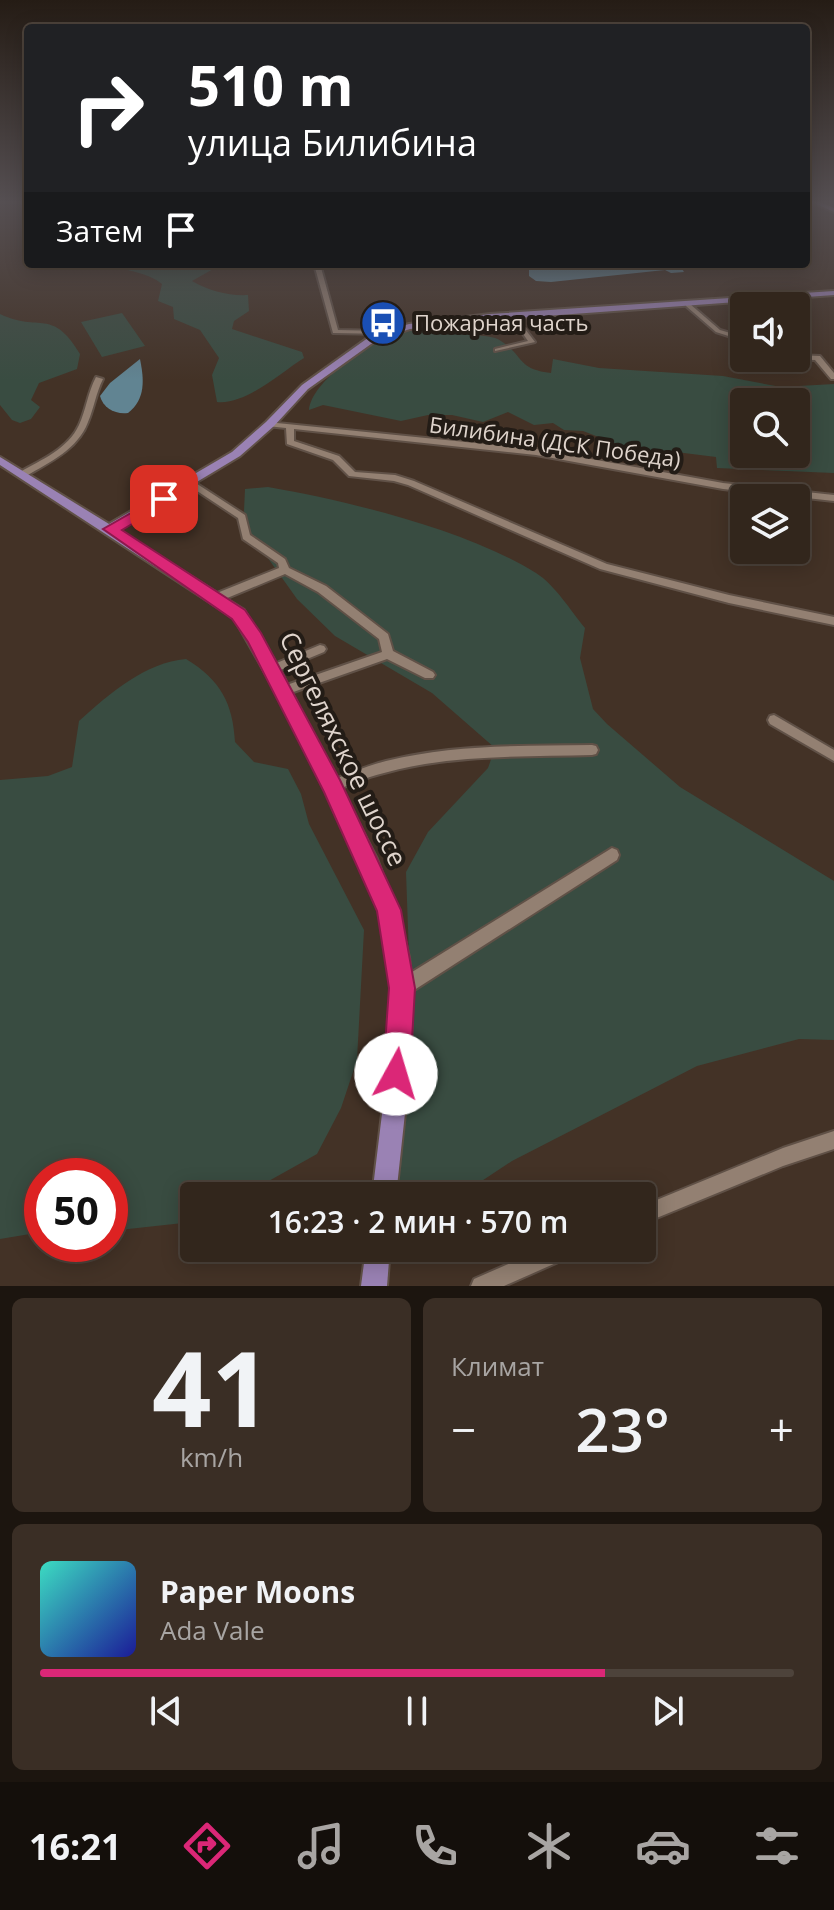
<!DOCTYPE html>
<html lang="ru">
<head>
<meta charset="utf-8">
<style>
	:root { --surface:#32261c; --page:#3a2e25; --text:#f1f3f6; --muted:#a8a5a3; --line:#4d433b; --accent:#db2777 }
	body { margin:0; font-family:"Open Sans",sans-serif; background:var(--page); color:var(--text); height:100vh; display:flex; flex-direction:column; font-size:30px; white-space:nowrap }
	* { box-sizing:border-box; margin:0 }
	p { font-size:26px; color:var(--muted) }
	.icon { flex:none; width:44px; height:44px; fill:none; stroke:currentColor; stroke-width:2; stroke-linecap:round; stroke-linejoin:round }
	.map { position:relative; height:1286px; overflow:hidden }
	.panel { display:flex; flex-direction:column; gap:12px; padding:12px; background:#1c150f; flex:1 }
	.panel>* { flex:none }
	.guide { position:absolute; left:24px; top:24px; width:786px; height:244px; border-radius:8px; box-shadow:0 4px 20px #0003,0 0 0 2px var(--line); background:#202124; color:#fff; overflow:hidden }
	.tools { position:absolute; left:730px; top:292px; display:grid; gap:16px }
	.tools a { display:grid; place-items:center; width:80px; height:80px; border-radius:8px; background:var(--surface); box-shadow:0 4px 20px #0003,0 0 0 2px var(--line); font-size:40px }
	.speed { position:absolute; left:24px; top:1158px; display:flex; gap:16px; font-size:40px; font-weight:700; text-align:center }
	.speed>* { display:grid; place-content:center; width:104px; height:104px; border-radius:50%; background:var(--surface); box-shadow:0 4px 20px #0003,0 0 0 2px var(--line); line-height:1 }
	.speed .limit { border:12px solid #d22; background:#fff; color:#111 }
	.pin { position:absolute; display:grid; place-items:center; width:68px; height:68px; color:#fff; margin:-34px; border-radius:16px; box-shadow:0 4px 12px #0006 }
	.me { position:absolute; width:88px; margin:-44px; rotate:6deg; stroke-linejoin:round; filter:drop-shadow(0 0 6px #0008) }
	.turn { display:flex; align-items:center; gap:28px; height:168px; padding:0 32px; font-size:36px }
	.turn .icon { width:104px; height:104px; stroke-width:2.5 }
	.turn b { display:block; font-size:56px; line-height:68px }
	.then { display:flex; align-items:center; height:76px; padding:0 32px; background:#0003; gap:16px; font-size:30px }
	.big { font-size:60px; font-weight:600; line-height:1.1 }
	.panel .widget { flex:1; display:flex; flex-direction:column; justify-content:center; gap:12px; min-width:0; padding:0 28px; border-radius:12px; background:var(--page) }
	.panel .dial { align-items:center; gap:0 }
	.dial b { font-size:104px; line-height:1 }
	.song { display:flex; align-items:center; gap:24px }
	.cover { width:96px; height:96px; border-radius:12px; background:linear-gradient(135deg,hsl(170 70% 55%),hsl(240 70% 35%)) }
	.played { height:8px; border-radius:4px; background:linear-gradient(90deg,var(--accent) 75%,var(--line) 75%) }
	.keys { display:flex; justify-content:space-around; direction:ltr }
	.heat { display:flex; justify-content:space-between; align-items:center; font-size:44px; direction:ltr }
	.panel .tiles { flex:1; display:grid; gap:12px; grid-template-columns:1fr 1fr }
	.widget:last-child { grid-column:span 2 }
	.trip { position:absolute; left:180px; top:1182px; width:476px; height:80px; border-radius:8px; background:var(--surface); box-shadow:0 4px 20px #0003,0 0 0 2px var(--line); font-weight:600; line-height:80px; text-align:center }
	.tabs { display:flex; height:128px; justify-content:space-around; align-items:center; background:#140f0b; color:var(--muted) }
	.tabs .icon { width:56px; height:56px }
	.tabs .selected { color:var(--accent) }
	.tabs b { font-size:36px; color:var(--text) }
	.map>svg:first-child { display:block }
	.green { fill:#394c41; fill-rule:evenodd }
	.water { fill:#618492 }
	.lines { fill:none; stroke-linecap:round; stroke-linejoin:round }
	.minor-casing { stroke:#605147; stroke-width:4 }
	.major-casing { stroke:#605147; stroke-width:4 }
	.minor { fill:#938072; fill-rule:evenodd }
	.major { fill:#9a82b4; fill-rule:evenodd }
	.route { fill:#db2777; stroke:#8e194d; stroke-width:2 }
	.labels { text-anchor:middle; stroke-width:8; stroke-linejoin:round; paint-order:stroke }
	.far-poi-label { font-size:22px; fill:#dfd4cc; stroke:#231c16; text-anchor:start }
	.far-street-label { font-size:22px; fill:#dfd4cc; stroke:#231c16 }
	.street-label { font-size:26px; fill:#dfd4cc; stroke:#231c16 }
</style>
</head>
<body>
<div class="map">
<svg width="834" height="1286" viewBox="0 0 834 1286">
	<rect width="100%" height="100%" fill="#433226"/>
	<!-- green -->
	<g class="green">
		<path d="M111,264h111l-30,17c17,10 37,15 56,14l1,16 -15,10 -2,8 70,23 2,6c-24,15 -58,47 -87,44l-5,-27 7,-17 -19,-28 -26,-11 -1,-12 -15,-6 4,-17c-14,-12 -35,-12 -51,-20z"/>
		<path d="M122,313l23,33 -43,11 -21,-35z"/>
		<path d="M0,314c40,19 52,-7 80,40l-3,15 -38,14 -8,17 9,7 -9,12 -11,4 -8,-3 -12,-15z"/>
		<path d="M443,326h24l8,9c8,1 19,1 26,6 24,16 16,28 50,32l2,-14 46,9 124,8 58,11 53,-3v89l-117,-5 -1,-11 -48,-6 -7,10 -78,-30 -19,-1 -11,-7 -19,2 -26,-13 -25,10 -31,-7h-24l-27,6 -78,-16 -14,5c3,-29 57,-65 84,-74 16,-6 34,-8 50,-10zM744,402h52v52h-52z"/>
		<path d="M268,487c81,14 199,43 268,86 19,12 35,38 49,55l-5,30 13,51 14,15 73,63 154,94v159l-35,-1 -102,27 -185,95 -53,35h-69l21,-183 -5,-141 22,-40 60,-64 7,-20 -63,-55 -97,-57 -38,-37 -47,-66 -6,-22 1,-22z"/>
		<path d="M186,659c35,21 47,45 49,83l19,20 34,7 13,25 8,30 55,106 -7,130 -16,48 -24,46 -75,42h-48v22l-11,5 -73,8v-55h-68v56l-42,7v-459l48,-4 24,-9 7,-46c30,-27 67,-59 107,-62z"/>
	</g>
	<!-- water -->
	<g class="water">
		<path d="M568,264h111l5,8 -13,1 -6,-3 -114,12 -15,-1 -7,-5v-9l42,1 6,-3z"/>
		<path d="M140,359c4,20 6,40 -12,54 -12,2 -25,-5 -28,-17l10,-13z"/>
	</g>
	<g class="lines">
		<!-- minor casing -->
		<g class="minor-casing">
			<g id="minor">
				<path d="M314,264h6l18,66 45,1 2,1v2l-52,-1z"/>
				<path d="M686,304h4l30,26 24,7v4l-28,-9 -30,-26z"/>
				<path d="M488,316h4l33,13 10,13 -40,9v-2l33,-8 -7,-10 -33,-13z"/>
				<path d="M796,355l24,1 14,17v6h-3l-16,-19 -22,-1 3,-1z"/>
				<path d="M96,377l7,2c-7,14 -9,29 -15,43 -10,27 -38,40 -62,54h-6v-4c21,-12 48,-23 59,-47 7,-15 9,-33 17,-48z"/>
				<path d="M267,422l269,27 187,34 111,12v6l-111,-12 -187,-34 -242,-26v12l45,15 16,16 40,3 19,6 193,83 122,31 105,22v8l-105,-22 -129,-34 -192,-84 -14,-4 -45,-5 -16,-16 -46,-16 -1,-16 -19,-2z"/>
				<path d="M191,480l54,35 5,20 35,24 4,9 37,18 62,48 5,17 40,21 2,3 -2,3h-8l-38,-19 -105,37 -4,-2 -2,-3 2,-3 104,-36 -3,-13 -61,-47 -33,-18 -65,27h-8l-1,-3 1,-3 67,-27 -1,-5 -35,-24 -5,-21 -50,-33 -1,-2z"/>
				<path d="M320,645l4,1 2,3 -2,3 -53,22 -4,-1 -2,-3 2,-3z"/>
				<path d="M774,715l60,35v11l-64,-37 -2,-4 2,-4z"/>
				<path d="M592,745l4,1 2,4 -2,4 -4,1c-69,2 -140,-1 -208,18 -18,4 -35,12 -52,19l-5,-2 -1,-4 1,-4c20,-7 39,-16 59,-21 68,-17 137,-15 206,-16z"/>
				<path d="M612,848l5,2 2,5 -2,5 -209,134 -6,2 -6,-2 -2,-6 2,-6z"/>
				<path d="M834,1131v18l-51,17 -141,58v-18l141,-58z"/>
				<path d="M545,1248h32l-3,7 -70,31h-33l3,-7z"/>
			</g>
		</g>
		<!-- major casing -->
		<g class="major-casing">
			<g id="major">
				<path d="M810,201h8l16,7v4z"/>
				<path d="M834,291v4l-344,25 -80,9 -32,10 -70,50 -34,37 -34,30 -123,74 127,80 36,60 97,189 24,65 8,33 4,33 -3,77 -14,129h-24l19,-156 2,-50 -3,-33 -7,-33 -22,-62 -86,-172 -41,-72 -234,-153v-8l109,67 123,-72 34,-30 36,-37 70,-50 37,-11 81,-10z"/>
				<path d="M366,1248h24l-3,38h-26z"/>
			</g>
		</g>
		<!-- minor -->
		<use href="#minor" class="minor"/>
		<!-- major -->
		<use href="#major" class="major"/>
	</g>
	<!-- sky -->
	<linearGradient id="sky" x2="0" y2="1"><stop stop-color="#251c15"/><stop offset="0.53" stop-color="#554f52"/><stop offset="1" stop-color="#554f52" stop-opacity="0"/></linearGradient>
	<rect width="834" height="381" fill="url(#sky)"/>
	<!-- route -->
	<path class="route" d="M164,494l5,1v7l-47,28 123,80 16,23 79,147 61,130 14,78 -5,86 -4,10 -10,4 -9,-4 -4,-10 6,-86 -12,-77 -53,-119 -76,-150 -16,-23 -129,-90z"/>
	<!-- icons -->
	<defs>
		<g id="bus-disc" transform="scale(2.3)"><circle r="9.5" fill="#1a4fb4" stroke="#231c16"/><path d="M-5-6H5V4H4V6H2V4H-2V6H-4V4H-5ZM-3.5-4V0h7V-4ZM-3.5 1.2v1.5H-2V1.2ZM2 1.2v1.5H3.5V1.2Z" fill="#fff"/></g>
	</defs>
	<g fill-rule="evenodd">
		<use href="#bus-disc" x="383" y="323"/>
	</g>
	<g class="labels">
		<!-- far-poi labels -->
		<g class="far-poi-label">
			<text x="414" y="331">Пожарная часть</text>
		</g>
		<!-- far-street labels -->
		<g class="far-street-label">
			<text transform="translate(555 442) rotate(8)" y="8">Билибина (ДСК Победа)</text>
		</g>
		<!-- street labels -->
		<g class="street-label">
			<text transform="translate(343 749) rotate(64)" y="9">Сергеляхское шоссе</text>
		</g>
	</g>
</svg>
<div class="tools">
<a><svg class="icon" aria-label="sound" viewBox="0 0 24 24"><path d="M4 9h4l5-4v14l-5-4H4zM17 9q2 3 0 6"/></svg></a>
<a><svg class="icon" aria-label="search" viewBox="0 0 24 24"><circle cx="10" cy="10" r="6"/><path d="M15 15l6 6"/></svg></a>
<a><svg class="icon" aria-label="layers" viewBox="0 0 24 24"><path d="M12 4l9 5-9 5-9-5zM3 14l9 5 9-5"/></svg></a>
</div>
<div class="speed"><div class="limit">50</div></div>
<div class="pin" style="left:164px;top:499px;background:#d93025"><svg class="icon" aria-label="arrive" viewBox="0 0 24 24"><path d="M6 21V4h12l-3 4 3 4H6"/></svg></div>
<svg class="me" style="left:396px;top:1074px" viewBox="-20 -20 40 40"><circle r="19" fill="#fff"/><path d="M0-13L10 11 0 6-10 11z" fill="#db2777"/></svg>
<div class="trip">16:23 · 2 мин · 570 m</div>
<div class="guide">
<div class="turn"><svg class="icon" aria-label="right" viewBox="0 0 24 24"><path d="M7 20v-9h11M14 6l5 5-5 5"/></svg><div><b>510 m</b>улица Билибина</div></div>
<div class="then">Затем<svg class="icon" aria-label="arrive" viewBox="0 0 24 24"><path d="M6 21V4h12l-3 4 3 4H6"/></svg></div>
</div>
</div>
<section class="panel">
<div class="tiles">
<div class="widget dial"><b>41</b><p>km/h</p></div>
<div class="widget"><p>Климат</p>
<div class="heat"><a>−</a><b class="big">23°</b><a>+</a></div>
</div>
<div class="widget">
<div class="song"><i class="cover"></i><div><b>Paper Moons</b><p>Ada Vale</p></div></div>
<div class="played"></div>
<div class="keys"><svg class="icon" aria-label="previous" viewBox="0 0 24 24"><path d="M18 5L8 12l10 7zM5 5v14"/></svg><svg class="icon" aria-label="pause" viewBox="0 0 24 24"><path d="M8 5v14M16 5v14"/></svg><svg class="icon" aria-label="next" viewBox="0 0 24 24"><path d="M6 5l10 7-10 7zM19 5v14"/></svg></div>
</div>
</div>
</section>
<nav class="tabs">
<b>16:21</b>
<svg class="icon selected" aria-label="directions" viewBox="0 0 24 24"><path d="M12 3l9 9-9 9-9-9zM9 14v-3h6M13 9l2 2-2 2"/></svg>
<svg class="icon" aria-label="music" viewBox="0 0 24 24"><path d="M9 18V5l10-2v13"/><circle cx="6" cy="18" r="3"/><circle cx="16" cy="16" r="3"/></svg>
<svg class="icon" aria-label="phone" viewBox="0 0 24 24"><path d="M5 4h4l2 5-3 2q2 4 5 5l2-3 5 2v4C11 20 4 13 5 4z"/></svg>
<svg class="icon" aria-label="climate" viewBox="0 0 24 24"><path d="M12 3v18M4 7l16 10M4 17L20 7"/></svg>
<svg class="icon" aria-label="car" viewBox="0 0 24 24"><path d="M5 17H2v-5l4-1 3-4h7l3 4 3 1v5h-3M9 17h6M6 11h13"/><circle cx="7" cy="17" r="2"/><circle cx="17" cy="17" r="2"/></svg>
<svg class="icon" aria-label="filters" viewBox="0 0 24 24"><path d="M4 7h16M4 17h16"/><circle cx="9" cy="7" r="2"/><circle cx="15" cy="17" r="2"/></svg>
</nav>
</body>
</html>
